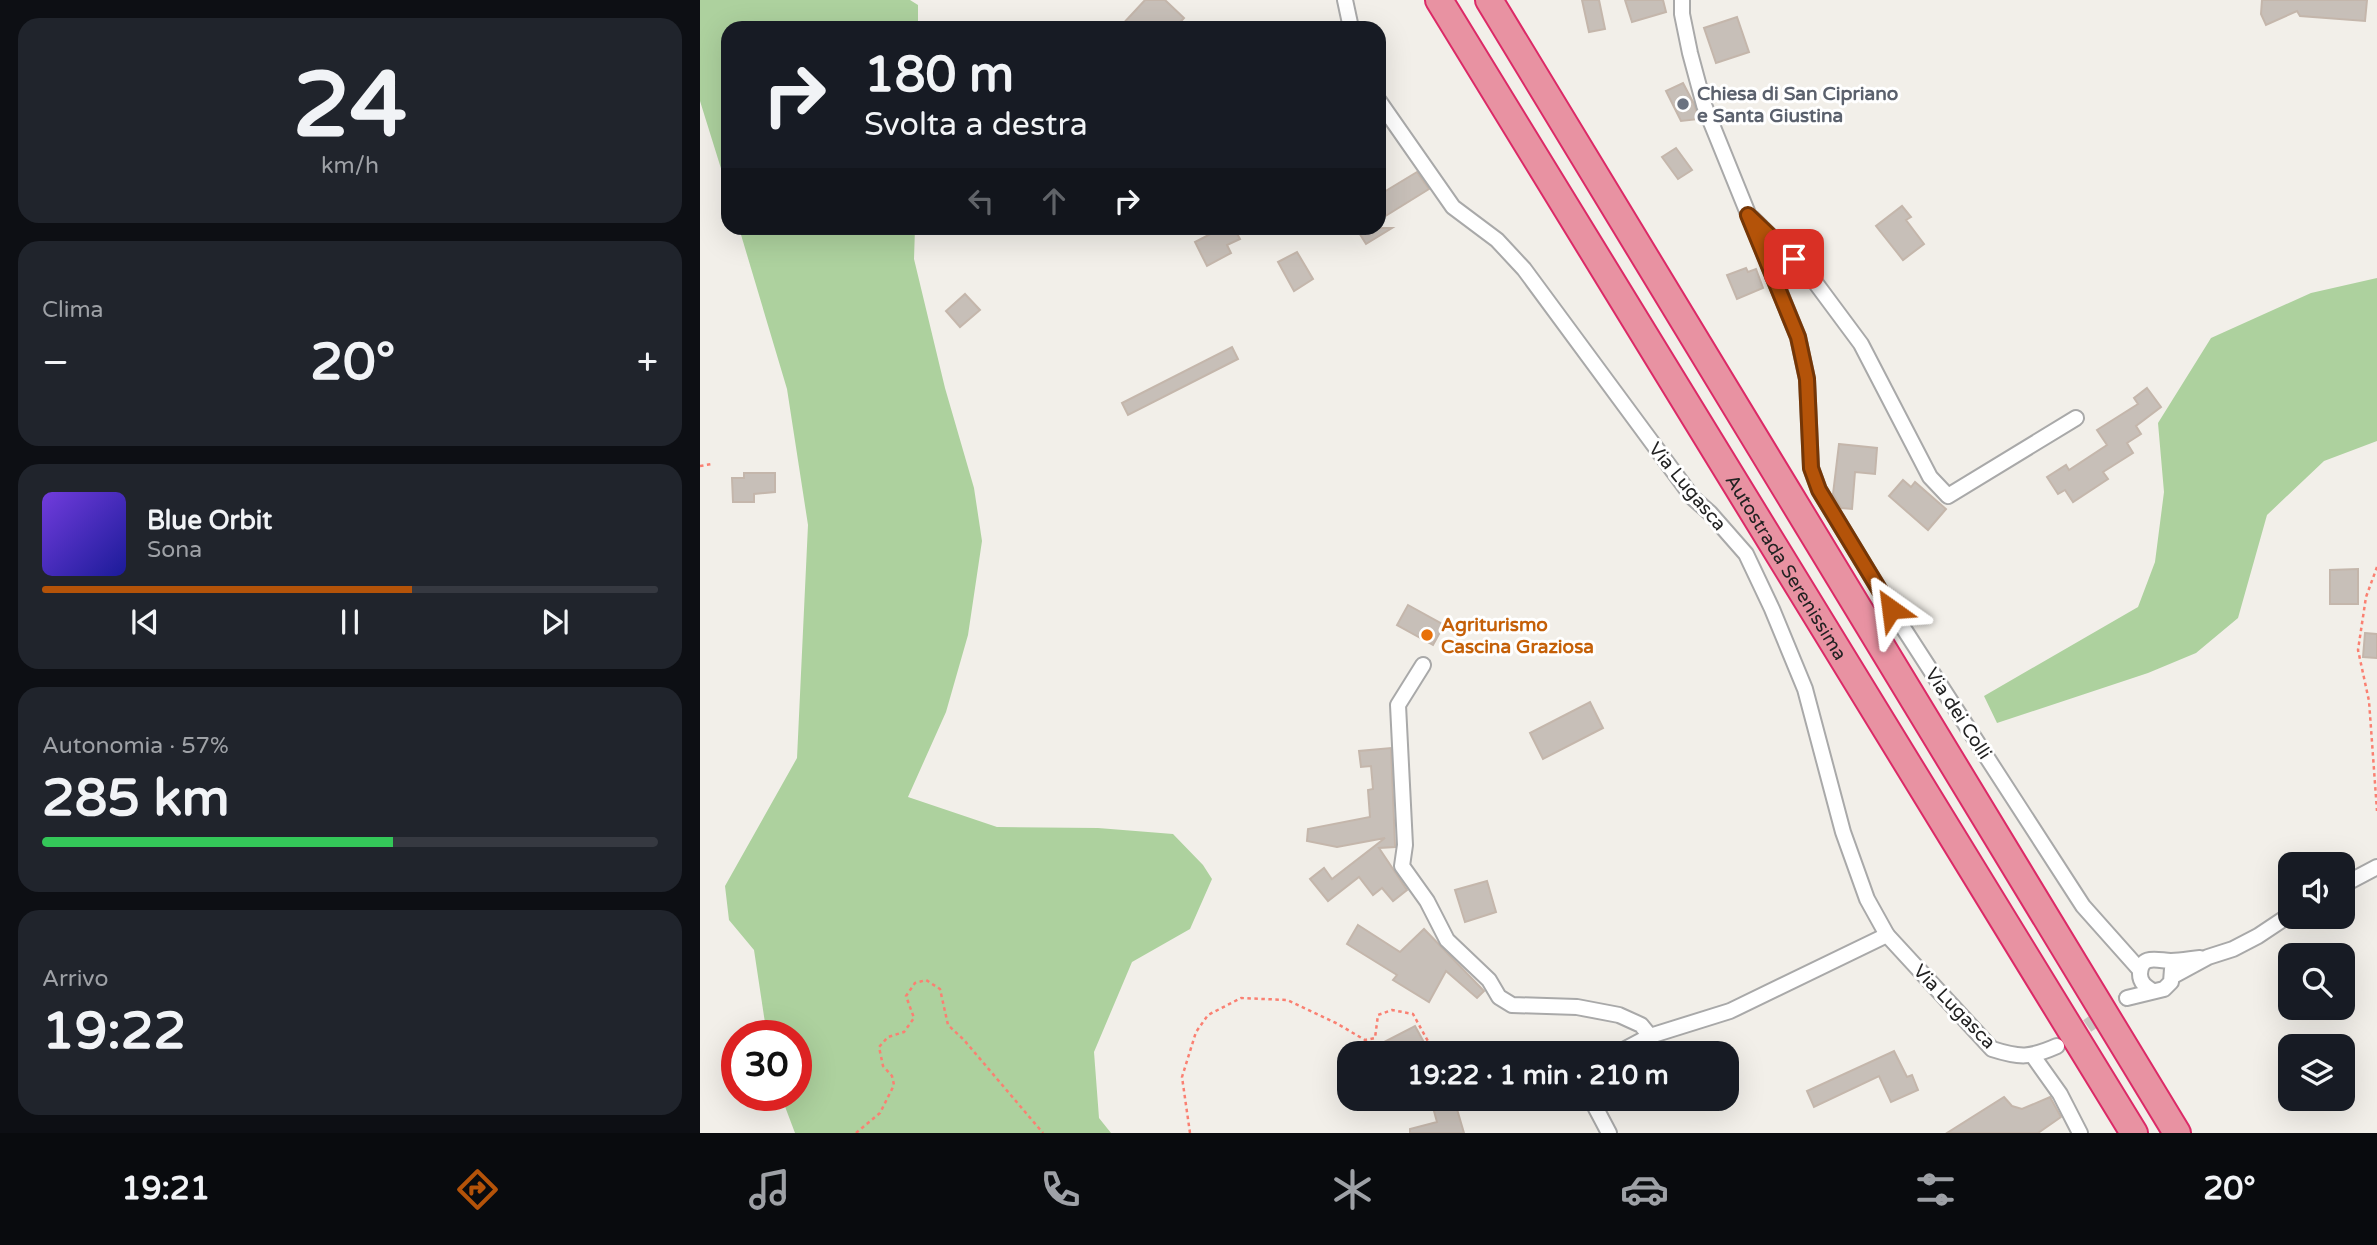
<!DOCTYPE html>
<html lang="it">
<head>
<meta charset="utf-8">
<style>
	:root { --surface:#171b24; --page:#20242c; --text:#f1f3f6; --muted:#9ea1a6; --line:#363941; --accent:#b45309 }
	body { margin:0; font-family:"Varela Round",sans-serif; background:var(--page); color:var(--text); height:100vh; display:flex; flex-direction:column; font-size:26px; white-space:nowrap }
	* { box-sizing:border-box; margin:0 }
	p { font-size:23px; color:var(--muted) }
	.icon { flex:none; width:38px; height:38px; fill:none; stroke:currentColor; stroke-width:2; stroke-linecap:round; stroke-linejoin:round }
	.map { position:relative; flex:1; overflow:hidden }
	.details { display:flex; flex-direction:column; gap:18px; padding:18px; background:#0d0f14; width:700px }
	.details>* { flex:none }
	.top-card { position:absolute; left:21px; top:21px; width:665px; height:214px; border-radius:21px; box-shadow:0 7px 28px #0002; background:#171b24; color:var(--text); overflow:hidden }
	.fabs { position:absolute; left:1578px; top:852px; display:grid; gap:14px }
	.fabs a { display:grid; place-items:center; width:77px; height:77px; border-radius:14px; background:var(--surface); box-shadow:0 7px 28px #0002; font-size:35px }
	.speed { position:absolute; left:21px; top:1020px; display:flex; gap:14px; font-size:35px; font-weight:700; text-align:center }
	.speed>* { display:grid; place-content:center; width:91px; height:91px; border-radius:50%; background:var(--surface); box-shadow:0 7px 28px #0002; line-height:1 }
	.speed .limit { border:10px solid #d22; background:#fff; color:#111 }
	.pin { position:absolute; display:grid; place-items:center; width:60px; height:60px; color:#fff; margin:-30px; border-radius:14px; box-shadow:0 4px 10px #0006 }
	.me { position:absolute; width:77px; margin:-38px; rotate:329deg; stroke-linejoin:round; filter:drop-shadow(0 0 5px #0008) }
	.turn { display:flex; align-items:center; gap:24px; height:147px; padding:0 28px; font-size:32px }
	.turn .icon { width:91px; height:91px; stroke-width:2.5 }
	.turn b { display:block; font-size:49px; line-height:60px }
	.lanes { display:flex; align-items:center; height:66px; padding:0 28px; background:#0003; justify-content:center; gap:35px; direction:ltr }
	.lanes .off { opacity:.35 }
	.big { font-size:52px; font-weight:700; line-height:1.1 }
	.details .widget { flex:1; display:flex; flex-direction:column; justify-content:center; gap:10px; min-width:0; padding:0 24px; border-radius:21px; background:var(--page) }
	.details .dial { align-items:center; gap:0 }
	.dial b { font-size:91px; line-height:1 }
	.song { display:flex; align-items:center; gap:21px }
	.cover { width:84px; height:84px; border-radius:10px; background:linear-gradient(135deg,hsl(260 70% 55%),hsl(240 70% 35%)) }
	.played { height:7px; border-radius:4px; background:linear-gradient(90deg,var(--accent) 60%,var(--line) 60%) }
	.keys { display:flex; justify-content:space-around; direction:ltr }
	.heat { display:flex; justify-content:space-between; align-items:center; font-size:38px; direction:ltr }
	.charge { height:10px; border-radius:5px; background:linear-gradient(90deg,#34c759 57%,var(--line) 0) }
	.trip { position:absolute; left:637px; top:1041px; width:402px; height:70px; border-radius:21px; background:var(--surface); box-shadow:0 7px 28px #0002; font-weight:700; line-height:70px; text-align:center }
	.menu { display:flex; height:112px; justify-content:space-around; align-items:center; background:#090b0e; color:var(--muted) }
	.menu .icon { width:49px; height:49px }
	.menu .current { color:var(--accent) }
	.menu b { font-size:32px; color:var(--text) }
	main { display:flex; flex:1; min-height:0 }
	.map>svg:first-child { display:block }
	.forest { fill:#add19e }
	.building { fill:#c7bfb8; stroke:#c4b6ab; stroke-width:2 }
	.lines { fill:none; stroke-linecap:round; stroke-linejoin:round }
	.street-tunnel { stroke:#c8c6c1; stroke-width:14; stroke-dasharray:14 7; stroke-linecap:butt }
	.street-casing { stroke:#a9a9a9; stroke-width:18 }
	.highway-casing { stroke:#dc2a67; stroke-width:30 }
	.path { stroke:#fa8072; stroke-width:2.5; stroke-dasharray:3.5 3.5; stroke-linecap:butt }
	.street { stroke:#fff; stroke-width:14 }
	.highway { stroke:#e892a2; stroke-width:26 }
	.route-casing { stroke:#753606; stroke-width:18 }
	.route { stroke:#b45309; stroke-width:12 }
	.worship-dot { fill:#6b7280; stroke:#fff; stroke-width:2.5 }
	.food-dot { fill:#e8710a; stroke:#fff; stroke-width:2.5 }
	.labels { text-anchor:middle; stroke-width:6; stroke-linejoin:round; paint-order:stroke }
	.worship-label { font-size:19px; font-weight:bold; fill:#5b616d; stroke:#fff; text-anchor:start }
	.street-label { font-size:19px; fill:#222; stroke:#fff }
	.food-label { font-size:19px; font-weight:bold; fill:#c56008; stroke:#fff; text-anchor:start }
</style>
</head>
<body>
<main>
<section class="details">
<div class="widget dial"><b>24</b><p>km/h</p></div>
<div class="widget"><p>Clima</p>
<div class="heat"><a>−</a><b class="big">20°</b><a>+</a></div>
</div>
<div class="widget">
<div class="song"><i class="cover"></i><div><b>Blue Orbit</b><p>Sona</p></div></div>
<div class="played"></div>
<div class="keys"><svg class="icon" aria-label="previous" viewBox="0 0 24 24"><path d="M18 5L8 12l10 7zM5 5v14"/></svg><svg class="icon" aria-label="pause" viewBox="0 0 24 24"><path d="M8 5v14M16 5v14"/></svg><svg class="icon" aria-label="next" viewBox="0 0 24 24"><path d="M6 5l10 7-10 7zM19 5v14"/></svg></div>
</div>
<div class="widget"><p>Autonomia · 57%</p><b class="big">285 km</b><div class="charge"></div></div>
<div class="widget"><p>Arrivo</p><b class="big">19:22</b></div>
</section>
<div class="map">
<svg width="1677" height="1133" viewBox="0 0 1677 1133">
	<rect width="100%" height="100%" fill="#f2efe9"/>
	<!-- forest -->
	<g class="forest">
		<path d="M0,0h210l8,5v23h-190v163l-28,-90z"/>
		<path d="M39,228h176l-1,31 31,129 29,100 8,53 -14,94 -22,77 -38,85 89,30 101,1 75,6 30,31 9,14 -22,50 -58,33 -38,90 5,66 12,15h-316l-14,-37h15v-60h-29l-13,-86 -25,-30 -4,-34 72,-128 11,-233 -21,-136z"/>
		<path d="M1677,278v163l-53,20 -57,54 -29,103 -42,35 -48,20 -151,50 -13,-27 154,-89 17,-45 9,-70 -6,-69 53,-85 100,-45z"/>
	</g>
	<!-- building -->
	<g class="building">
		<path d="M445,0h20l19,18 -9,10h-56z"/>
		<path d="M882,0h17l6,29 -16,3z"/>
		<path d="M925,0h38l3,12 -34,10z"/>
		<path d="M1562,0h105l-2,21 -65,-5 -3,-5 -31,14 -5,-11z"/>
		<path d="M1037,17l12,35 -33,11 -12,-35z"/>
		<path d="M983,83l11,21 5,15 -18,2 -15,-30z"/>
		<path d="M976,148l16,22 -14,9 -16,-22z"/>
		<path d="M717,172l12,17 -50,31v-25z"/>
		<path d="M1202,206l9,11 -5,3 18,24 -21,16 -27,-34z"/>
		<path d="M522,228h12l6,11 -13,6 4,8 -24,13 -12,-24z"/>
		<path d="M656,228h36l-26,16z"/>
		<path d="M597,252l16,27 -19,12 -16,-29z"/>
		<path d="M1046,268l2,4 8,-3 7,19 -26,11 -10,-24z"/>
		<path d="M265,294l15,16 -20,17 -14,-16z"/>
		<path d="M532,347l6,12 -110,56 -6,-12z"/>
		<path d="M1447,388l14,19 -25,19 5,8 -14,9 6,10 -30,19 5,7 -35,23 -8,-12 -7,4 -11,-17 19,-12 3,5 38,-25 -10,-15 41,-26 -4,-6z"/>
		<path d="M1139,444l38,4 -2,26 -20,-2 -3,37 -11,-1 -8,-14z"/>
		<path d="M44,473h31v19l-21,2v8h-21l-1,-24h12z"/>
		<path d="M1203,480l8,7 4,-5 31,27 -18,21 -39,-34z"/>
		<path d="M1658,569v35h-28v-34z"/>
		<path d="M708,605l36,20 -11,20 -36,-20z"/>
		<path d="M1665,633l12,1v24l-14,-1z"/>
		<path d="M890,702l13,26 -60,31 -13,-26z"/>
		<path d="M691,748l4,97v2l-16,1 28,42 -14,11 -11,-13 -9,7 -14,-18 -31,24 -18,-22 14,-11 8,11 53,-41 -48,9 -30,-6 1,-12 62,-12 -2,-27 5,-1 -2,-23 -10,1 -2,-16z"/>
		<path d="M787,881l9,31 -31,10 -10,-32z"/>
		<path d="M658,925l42,27 24,-23 60,62 -7,7 -31,-27 -17,31 -36,-22 4,-5 -50,-31z"/>
		<path d="M715,1026l11,20 -16,8h-49z"/>
		<path d="M1194,1051l13,26 5,-2 6,15 -27,12 -12,-26 -65,31 -7,-16z"/>
		<path d="M1304,1097l8,9 10,3 28,-12 11,20 -23,16h-91z"/>
		<path d="M746,1099h8l10,34h-54v-4l27,-7 -5,-18z"/>
	</g>
	<g class="lines">
		<!-- street-tunnel -->
		<path class="street-tunnel" d="M1370,1038l57,-40"/>
		<!-- street casing -->
		<g class="street-casing">
			<g id="street">
				<path d="M645,0l6,28"/>
				<path d="M982,0v14l8,39 14,52 94,232 9,42 4,89 8,22 72,119 192,297 57,64"/>
				<path d="M679,101l74,106 44,33 27,29 169,229 17,15 36,41 26,55 33,80 38,143 24,67 20,36"/>
				<path d="M1052,218l57,56 52,70 69,133 18,19 128,-78"/>
				<path d="M723,665l-25,40 7,140 -3,21 25,35 20,39 42,40 10,17 13,8 65,2 42,8 22,10 9,11"/>
				<path d="M1643,885l34,-18"/>
				<path d="M1473,976l35,-19 25,-8 25,-13 33,-22"/>
				<path d="M1453,991c-7,-4 -13,-8 -13,-17 1,-21 19,-13 31,-13 10,0 19,-2 29,-3"/>
				<path d="M1427,998l37,-9 7,-7 1,-13"/>
				<path d="M916,1054l34,-18 80,-25 157,-76 105,114c28,9 38,9 65,-3"/>
				<path d="M1333,1056l27,38 20,39"/>
				<path d="M891,1099l18,34"/>
			</g>
		</g>
		<!-- highway casing -->
		<g class="highway-casing">
			<g id="highway">
				<path id="s1" d="M739,0l695,1133"/>
				<path d="M789,0l688,1133"/>
			</g>
		</g>
		<!-- path -->
		<g class="path">
			<path d="M0,466l12,-2"/>
			<path d="M1677,567l-11,30 -8,53 11,51 8,110"/>
			<path d="M156,1133l24,-20 14,-28 -2,-9 -9,-10 -4,-19 9,-10 16,-5 10,-14 -8,-22 9,-13 11,-3 14,9 8,36 16,15 79,93"/>
			<path d="M490,1133l-8,-56 14,-45 12,-17 33,-17 46,2 49,23 29,17 10,-2 3,-23 14,-5 21,4 22,40"/>
		</g>
		<!-- street -->
		<use href="#street" class="street"/>
		<!-- highway -->
		<use href="#highway" class="highway"/>
	</g>
	<g class="lines">
		<!-- route casing -->
		<g class="route-casing">
			<path id="route" d="M1094,259l-46,-44 50,122 9,42 4,89 8,22 72,119"/>
		</g>
		<!-- route -->
		<use href="#route" class="route"/>
	</g>
	<!-- markers -->
	<circle class="worship-dot" cx="983" cy="104" r="7"/>
	<circle class="food-dot" cx="727" cy="635" r="7"/>
	<g class="labels">
		<!-- worship labels -->
		<g class="worship-label">
			<text x="997" y="100">Chiesa di San Cipriano<tspan x="997" dy="22">e Santa Giustina</tspan></text>
		</g>
		<!-- street labels -->
		<g class="street-label">
			<text transform="translate(988 486) rotate(50)" y="7">Via Lugasca</text>
			<text dy="7" stroke="none"><textPath href="#s1" startOffset="665">Autostrada Serenissima</textPath></text>
			<text transform="translate(1259 713) rotate(57)" y="7">Via dei Colli</text>
			<text transform="translate(1255 1006) rotate(46)" y="7">Via Lugasca</text>
		</g>
		<!-- food labels -->
		<g class="food-label">
			<text x="741" y="631">Agriturismo<tspan x="741" dy="22">Cascina Graziosa</tspan></text>
		</g>
	</g>
</svg>
<div class="fabs">
<a><svg class="icon" aria-label="sound" viewBox="0 0 24 24"><path d="M4 9h4l5-4v14l-5-4H4zM17 9q2 3 0 6"/></svg></a>
<a><svg class="icon" aria-label="search" viewBox="0 0 24 24"><circle cx="10" cy="10" r="6"/><path d="M15 15l6 6"/></svg></a>
<a><svg class="icon" aria-label="layers" viewBox="0 0 24 24"><path d="M12 4l9 5-9 5-9-5zM3 14l9 5 9-5"/></svg></a>
</div>
<div class="speed"><div class="limit">30</div></div>
<div class="pin" style="left:1094px;top:259px;background:#d93025"><svg class="icon" aria-label="arrive" viewBox="0 0 24 24"><path d="M6 21V4h12l-3 4 3 4H6"/></svg></div>
<svg class="me" style="left:1191px;top:609px" viewBox="-20 -20 40 40"><path d="M0-17L14 15 0 8-14 15z" fill="#b45309" stroke="#fff" stroke-width="4"/></svg>
<div class="trip">19:22 · 1 min · 210 m</div>
<div class="top-card">
<div class="turn"><svg class="icon" aria-label="right" viewBox="0 0 24 24"><path d="M7 20v-9h11M14 6l5 5-5 5"/></svg><div><b>180 m</b>Svolta a destra</div></div>
<div class="lanes"><svg class="icon off" aria-label="left" viewBox="0 0 24 24"><path d="M17 20v-9H6M10 6l-5 5 5 5"/></svg><svg class="icon off" aria-label="ahead" viewBox="0 0 24 24"><path d="M12 20V5M6 11l6-6 6 6"/></svg><svg class="icon" aria-label="right" viewBox="0 0 24 24"><path d="M7 20v-9h11M14 6l5 5-5 5"/></svg></div>
</div>
</div>
</main>
<nav class="menu">
<b>19:21</b>
<svg class="icon current" aria-label="directions" viewBox="0 0 24 24"><path d="M12 3l9 9-9 9-9-9zM9 14v-3h6M13 9l2 2-2 2"/></svg>
<svg class="icon" aria-label="music" viewBox="0 0 24 24"><path d="M9 18V5l10-2v13"/><circle cx="6" cy="18" r="3"/><circle cx="16" cy="16" r="3"/></svg>
<svg class="icon" aria-label="phone" viewBox="0 0 24 24"><path d="M5 4h4l2 5-3 2q2 4 5 5l2-3 5 2v4C11 20 4 13 5 4z"/></svg>
<svg class="icon" aria-label="climate" viewBox="0 0 24 24"><path d="M12 3v18M4 7l16 10M4 17L20 7"/></svg>
<svg class="icon" aria-label="car" viewBox="0 0 24 24"><path d="M5 17H2v-5l4-1 3-4h7l3 4 3 1v5h-3M9 17h6M6 11h13"/><circle cx="7" cy="17" r="2"/><circle cx="17" cy="17" r="2"/></svg>
<svg class="icon" aria-label="filters" viewBox="0 0 24 24"><path d="M4 7h16M4 17h16"/><circle cx="9" cy="7" r="2"/><circle cx="15" cy="17" r="2"/></svg>
<b>20°</b>
</nav>
</body>
</html>
